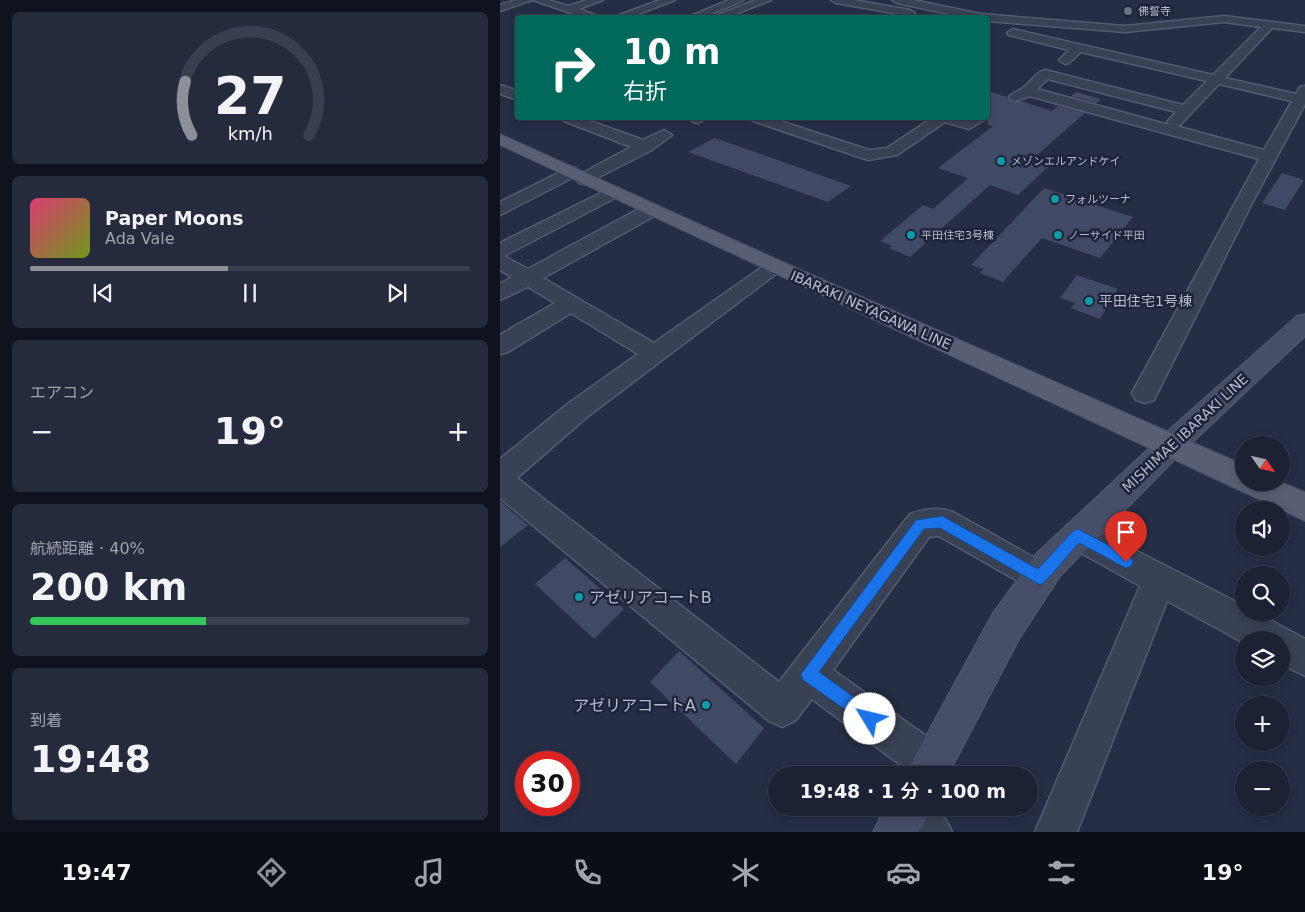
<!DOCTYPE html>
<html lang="ja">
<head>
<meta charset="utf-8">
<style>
	:root { --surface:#1c2234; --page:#252a3c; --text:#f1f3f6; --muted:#a0a4ac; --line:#3a3f4f; --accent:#8c9099 }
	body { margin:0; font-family:"DejaVu Sans","Noto Sans JP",sans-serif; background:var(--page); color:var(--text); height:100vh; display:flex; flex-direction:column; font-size:19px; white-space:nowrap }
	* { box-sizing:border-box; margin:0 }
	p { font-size:16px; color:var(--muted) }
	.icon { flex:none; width:28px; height:28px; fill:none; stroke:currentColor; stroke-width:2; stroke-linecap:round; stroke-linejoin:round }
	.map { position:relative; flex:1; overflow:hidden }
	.drawer { display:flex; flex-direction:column; gap:12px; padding:12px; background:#0f131d; width:500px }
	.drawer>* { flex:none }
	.hud { position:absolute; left:15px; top:15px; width:475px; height:105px; border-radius:5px; box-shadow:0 2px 8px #0003,0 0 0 1px var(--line); background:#00695c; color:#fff; overflow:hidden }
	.needle { width:32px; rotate:124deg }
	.fabs { position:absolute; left:735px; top:436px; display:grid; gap:10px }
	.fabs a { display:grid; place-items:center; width:55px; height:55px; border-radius:50%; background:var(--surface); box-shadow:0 2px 8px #0003,0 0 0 1px var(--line); font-size:25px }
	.speed { position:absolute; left:15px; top:751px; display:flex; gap:10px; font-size:25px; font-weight:700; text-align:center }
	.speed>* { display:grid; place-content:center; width:65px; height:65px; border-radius:50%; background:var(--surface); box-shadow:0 2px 8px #0003,0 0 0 1px var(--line); line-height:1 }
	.speed .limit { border:8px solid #d22; background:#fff; color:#111 }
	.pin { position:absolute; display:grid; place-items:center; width:42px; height:42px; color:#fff; margin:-51px -21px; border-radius:50% 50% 50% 0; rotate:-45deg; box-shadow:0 0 5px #0007 }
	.pin .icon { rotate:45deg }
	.me { position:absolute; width:55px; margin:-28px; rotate:306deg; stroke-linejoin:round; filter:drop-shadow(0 0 4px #0008) }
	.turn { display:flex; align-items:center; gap:18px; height:105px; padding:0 25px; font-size:22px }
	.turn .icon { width:65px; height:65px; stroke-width:2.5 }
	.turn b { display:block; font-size:35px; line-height:42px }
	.big { font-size:38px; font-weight:600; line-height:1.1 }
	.drawer .tile { flex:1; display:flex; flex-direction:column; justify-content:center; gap:8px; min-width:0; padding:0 18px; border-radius:8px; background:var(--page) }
	.drawer .dial { align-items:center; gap:0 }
	.dial svg { height:130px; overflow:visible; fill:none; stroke:var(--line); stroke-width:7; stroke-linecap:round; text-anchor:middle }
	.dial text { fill:var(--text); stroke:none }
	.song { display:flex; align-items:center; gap:15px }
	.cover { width:60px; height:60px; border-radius:8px; background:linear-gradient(135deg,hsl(340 70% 55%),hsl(80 70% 35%)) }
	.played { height:5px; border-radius:2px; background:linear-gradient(90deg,var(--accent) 45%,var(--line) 45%) }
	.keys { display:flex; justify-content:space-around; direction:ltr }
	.heat { display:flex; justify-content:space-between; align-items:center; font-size:28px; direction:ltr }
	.charge { height:8px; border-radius:4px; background:linear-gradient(90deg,#34c759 40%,var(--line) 0) }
	.trip { position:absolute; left:268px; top:766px; width:270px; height:50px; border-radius:25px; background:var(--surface); box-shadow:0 2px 8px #0003,0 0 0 1px var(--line); font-weight:600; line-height:50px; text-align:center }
	.tabs { display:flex; height:80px; justify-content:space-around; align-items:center; background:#0b0e15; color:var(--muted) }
	.tabs .icon { width:35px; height:35px }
	.tabs .selected { color:var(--accent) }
	.tabs b { font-size:22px; color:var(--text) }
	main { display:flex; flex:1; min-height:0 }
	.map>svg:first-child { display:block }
	.building { fill:#414a65 }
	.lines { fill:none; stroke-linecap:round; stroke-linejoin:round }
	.minor-casing { stroke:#555b6e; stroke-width:3 }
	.secondary-casing { stroke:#555b6e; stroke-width:2 }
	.primary-casing { stroke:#43495d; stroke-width:2 }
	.minor { fill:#394154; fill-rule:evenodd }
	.secondary { fill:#474e67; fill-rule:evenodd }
	.primary { fill:#585f74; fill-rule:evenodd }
	.route { fill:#1a73e8; stroke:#114b97 }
	.worship-dot { fill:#6b7280; stroke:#1e253a; stroke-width:2 }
	.culture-dot { fill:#0f9aa8; stroke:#1e253a; stroke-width:2 }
	.labels { text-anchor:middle; stroke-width:5; stroke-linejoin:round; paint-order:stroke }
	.far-poi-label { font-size:11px; fill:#b7bcce; stroke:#1e253a; text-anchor:start }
	.poi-label { font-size:14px; fill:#b7bcce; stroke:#1e253a; text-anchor:start }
	.street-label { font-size:14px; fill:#b7bcce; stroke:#1e253a }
	.near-poi-label { font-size:16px; fill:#b7bcce; stroke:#1e253a; text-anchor:start }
</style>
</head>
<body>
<main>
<section class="drawer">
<div class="tile dial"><svg viewBox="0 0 100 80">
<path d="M14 69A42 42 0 1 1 86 69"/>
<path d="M14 69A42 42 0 0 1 10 36" stroke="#8c9099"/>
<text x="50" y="56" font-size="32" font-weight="700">27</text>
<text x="50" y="72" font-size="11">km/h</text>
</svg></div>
<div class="tile">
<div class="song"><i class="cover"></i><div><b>Paper Moons</b><p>Ada Vale</p></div></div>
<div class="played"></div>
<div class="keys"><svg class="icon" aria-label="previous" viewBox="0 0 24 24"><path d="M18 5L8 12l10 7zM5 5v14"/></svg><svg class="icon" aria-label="pause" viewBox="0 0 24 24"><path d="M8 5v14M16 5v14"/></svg><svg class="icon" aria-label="next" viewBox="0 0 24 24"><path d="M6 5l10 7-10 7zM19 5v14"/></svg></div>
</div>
<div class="tile"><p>エアコン</p>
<div class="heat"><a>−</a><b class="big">19°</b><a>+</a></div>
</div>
<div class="tile"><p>航続距離 · 40%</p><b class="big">200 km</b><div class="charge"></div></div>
<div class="tile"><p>到着</p><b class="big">19:48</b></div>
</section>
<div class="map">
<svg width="805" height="832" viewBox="0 0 805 832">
	<rect width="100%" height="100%" fill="#252e45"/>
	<!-- building -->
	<g class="building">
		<path d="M488,91l19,6 4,5 10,-1 31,10 6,-5 27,7 -55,48 18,6 -30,28 -28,-10 -80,72 -21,-9 3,-2 -12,-5 43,-36 10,4 35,-31 -30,-10 55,-42 -5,-1z"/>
		<path d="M576,92l25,7 -5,4 -25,-7z"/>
		<path d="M215,138l136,48 -23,16 -140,-50z"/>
		<path d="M782,173l22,7 -19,30 -23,-7z"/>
		<path d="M544,188l89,29 -33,41 -58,-20 -39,44 -23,-9 3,-4 -12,-4z"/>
		<path d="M577,275l41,14 -18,30 -29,-11 4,-5 -15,-5z"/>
		<path d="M0,501l28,24 -28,22z"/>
		<path d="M65,558l59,51 -30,30 -59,-55z"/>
		<path d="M179,651l85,77 -28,36 -86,-82z"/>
	</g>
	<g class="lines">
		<!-- minor casing -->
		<g class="minor-casing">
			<g id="minor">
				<path d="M16,0h16l-32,11v-6z"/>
				<path d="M33,0h16l19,6 19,-6h16l-24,9 24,9h-18z"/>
				<path d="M160,0h15l-47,18h-17z"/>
				<path d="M229,0h15l-42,18h-16z"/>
				<path d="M256,0h15l-43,17h-8l-2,-2z"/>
				<path d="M331,0h23l56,10 5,3 -5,3 -74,-13z"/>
				<path d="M392,0h21l68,14 144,12 99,-10 81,10v6l-33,-4 -47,50 71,16 4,-7 5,-1v18l-54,101 -97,195 -9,3 -9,-3 -4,-7 127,-234 -230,-63 -13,5 -5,-1 -2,-3c4,-5 9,-5 14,-9 8,-5 12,-16 22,-18l138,35 24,-24 -126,-29 -12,11 -4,1 -6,-4 10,-10 -60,-15 -2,-2 6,-4 200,46 48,-48 -37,-5 -99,10 -137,-11v-3h-21l-70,-15zM548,79l128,33 -9,10 2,3 -132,-36zM719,84l73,17 -28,49 -88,-24 4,-1z"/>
				<path d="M0,85l18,6v9l-18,-6z"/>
				<path d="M62,118h20l61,22 21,-10 8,5 -22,16 -65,33 -6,-1 -3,-4 3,-4 52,-28 -67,-26z"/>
				<path d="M192,118h15l-9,5 -5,-1z"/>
				<path d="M251,118h20l98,32 18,-2 45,-30h55l-18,11 -24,-7 -48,33 -29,5 -115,-39z"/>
				<path d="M70,167l6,1 2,4 -2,4 -76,39v-13z"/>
				<path d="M113,187l6,1 3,4 -3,4 -115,60 24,13 116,-63h14l2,4 -2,4 -115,64 111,65 114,-80 7,-2 7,2 3,4 -198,150 -70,61 262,204 131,-168c15,-5 28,-7 43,-2l98,55 5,11 -5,11 -11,5 -101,-58 -10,1 -96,133 113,80 6,14 -5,11h-33l-102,-76 -17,22 -13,6 -13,-6 -269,-223v-39l69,-56 69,-49 -67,-41 -63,39 -8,2v-19l55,-32 -27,-16 -28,13v-16l12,-7 -12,-7v-27z"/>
				<path d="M578,521l166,85v6h11l50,27v37l-24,-12v-24h-37v3l-77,-42 -90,231h-42l105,-246 -73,-41 -4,-10 4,-10z"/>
				<path d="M387,808c32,0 51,-10 65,24h-54l-7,-5 -6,-15z"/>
			</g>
		</g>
		<!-- secondary casing -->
		<g class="secondary-casing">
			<g id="secondary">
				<path d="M805,314v22l-125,118 -120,122 -41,63 -71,136h-43l88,-162 43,-59 124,-116 137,-122z"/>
				<path d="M385,808h46l-12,24h-46z"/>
			</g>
		</g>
		<!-- primary casing -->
		<g class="primary-casing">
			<path id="primary" d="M0,134l283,128 461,203v17h37l24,10v29l-805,-376z"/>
		</g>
		<!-- minor -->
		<use href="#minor" class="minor"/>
		<!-- secondary -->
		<use href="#secondary" class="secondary"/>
		<!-- primary -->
		<use href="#primary" class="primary"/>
	</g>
	<!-- route -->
	<path class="route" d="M442,516l96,53 35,-38 5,-2 53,28 2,5 -2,4 -5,2 -47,-25c-8,8 -32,39 -39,42l-100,-57 -16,1 -105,143 57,41 2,6 -2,6 -6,2 -67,-47 -2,-6 115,-154z"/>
	<!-- markers -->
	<circle class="worship-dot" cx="628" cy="11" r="5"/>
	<g class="culture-dot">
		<circle cx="501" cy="161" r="5"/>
		<circle cx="555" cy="199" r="5"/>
		<circle cx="411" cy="235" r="5"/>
		<circle cx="558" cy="235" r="5"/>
		<circle cx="589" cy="301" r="5"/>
		<circle cx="79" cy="597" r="5"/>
		<circle cx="206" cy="705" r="5"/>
	</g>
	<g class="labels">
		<!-- far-poi labels -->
		<g class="far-poi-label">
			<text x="638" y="15">佛誓寺</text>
			<text x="511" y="165">メゾンエルアンドケイ</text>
			<text x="565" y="203">フォルツーナ</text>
			<text x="421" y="239">平田住宅3号棟</text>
			<text x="568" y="239">ノーサイド平田</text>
		</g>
		<!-- poi labels -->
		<g class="poi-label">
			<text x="599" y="306">平田住宅1号棟</text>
		</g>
		<!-- street labels -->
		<g class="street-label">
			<text transform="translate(371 310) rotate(24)" y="5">IBARAKI NEYAGAWA LINE</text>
			<text transform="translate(685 433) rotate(-43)" y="5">MISHIMAE IBARAKI LINE</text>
		</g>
		<!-- near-poi labels -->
		<g class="near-poi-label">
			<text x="89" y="603">アゼリアコートB</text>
			<text x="196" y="711" text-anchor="end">アゼリアコートA</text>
		</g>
	</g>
</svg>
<div class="fabs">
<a><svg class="needle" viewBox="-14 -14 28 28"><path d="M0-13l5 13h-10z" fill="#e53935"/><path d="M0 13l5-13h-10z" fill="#a0a4ac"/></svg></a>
<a><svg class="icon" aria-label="sound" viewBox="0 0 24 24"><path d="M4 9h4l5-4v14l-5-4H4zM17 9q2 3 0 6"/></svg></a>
<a><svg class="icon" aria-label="search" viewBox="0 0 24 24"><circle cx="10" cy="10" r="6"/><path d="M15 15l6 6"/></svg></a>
<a><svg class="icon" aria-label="layers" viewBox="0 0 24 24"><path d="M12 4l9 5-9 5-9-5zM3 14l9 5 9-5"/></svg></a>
<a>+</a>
<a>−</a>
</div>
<div class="speed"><div class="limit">30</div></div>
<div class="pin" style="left:626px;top:562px;background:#d93025"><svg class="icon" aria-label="arrive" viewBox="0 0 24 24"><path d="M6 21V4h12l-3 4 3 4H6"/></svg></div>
<svg class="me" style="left:370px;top:719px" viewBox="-20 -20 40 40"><circle r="19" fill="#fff"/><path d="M0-13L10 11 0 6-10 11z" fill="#1a73e8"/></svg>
<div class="trip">19:48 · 1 分 · 100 m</div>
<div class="hud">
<div class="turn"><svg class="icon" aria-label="right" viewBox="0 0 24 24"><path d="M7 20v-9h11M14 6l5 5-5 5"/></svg><div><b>10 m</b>右折</div></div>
</div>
</div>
</main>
<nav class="tabs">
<b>19:47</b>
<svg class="icon selected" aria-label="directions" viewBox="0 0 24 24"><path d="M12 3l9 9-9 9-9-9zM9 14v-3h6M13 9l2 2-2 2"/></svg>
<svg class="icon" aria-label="music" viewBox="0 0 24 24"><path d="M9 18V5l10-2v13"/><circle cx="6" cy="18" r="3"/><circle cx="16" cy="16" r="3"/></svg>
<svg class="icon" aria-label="phone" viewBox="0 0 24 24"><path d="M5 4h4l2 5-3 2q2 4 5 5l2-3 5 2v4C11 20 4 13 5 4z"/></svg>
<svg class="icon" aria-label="climate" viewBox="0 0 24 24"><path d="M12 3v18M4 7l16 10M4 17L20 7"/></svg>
<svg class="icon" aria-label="car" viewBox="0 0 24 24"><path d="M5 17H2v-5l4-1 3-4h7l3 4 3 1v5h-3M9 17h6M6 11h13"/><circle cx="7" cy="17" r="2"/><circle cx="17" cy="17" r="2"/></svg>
<svg class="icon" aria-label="filters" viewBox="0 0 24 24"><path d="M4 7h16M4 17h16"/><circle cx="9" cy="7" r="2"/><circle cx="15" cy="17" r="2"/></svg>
<b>19°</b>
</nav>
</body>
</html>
